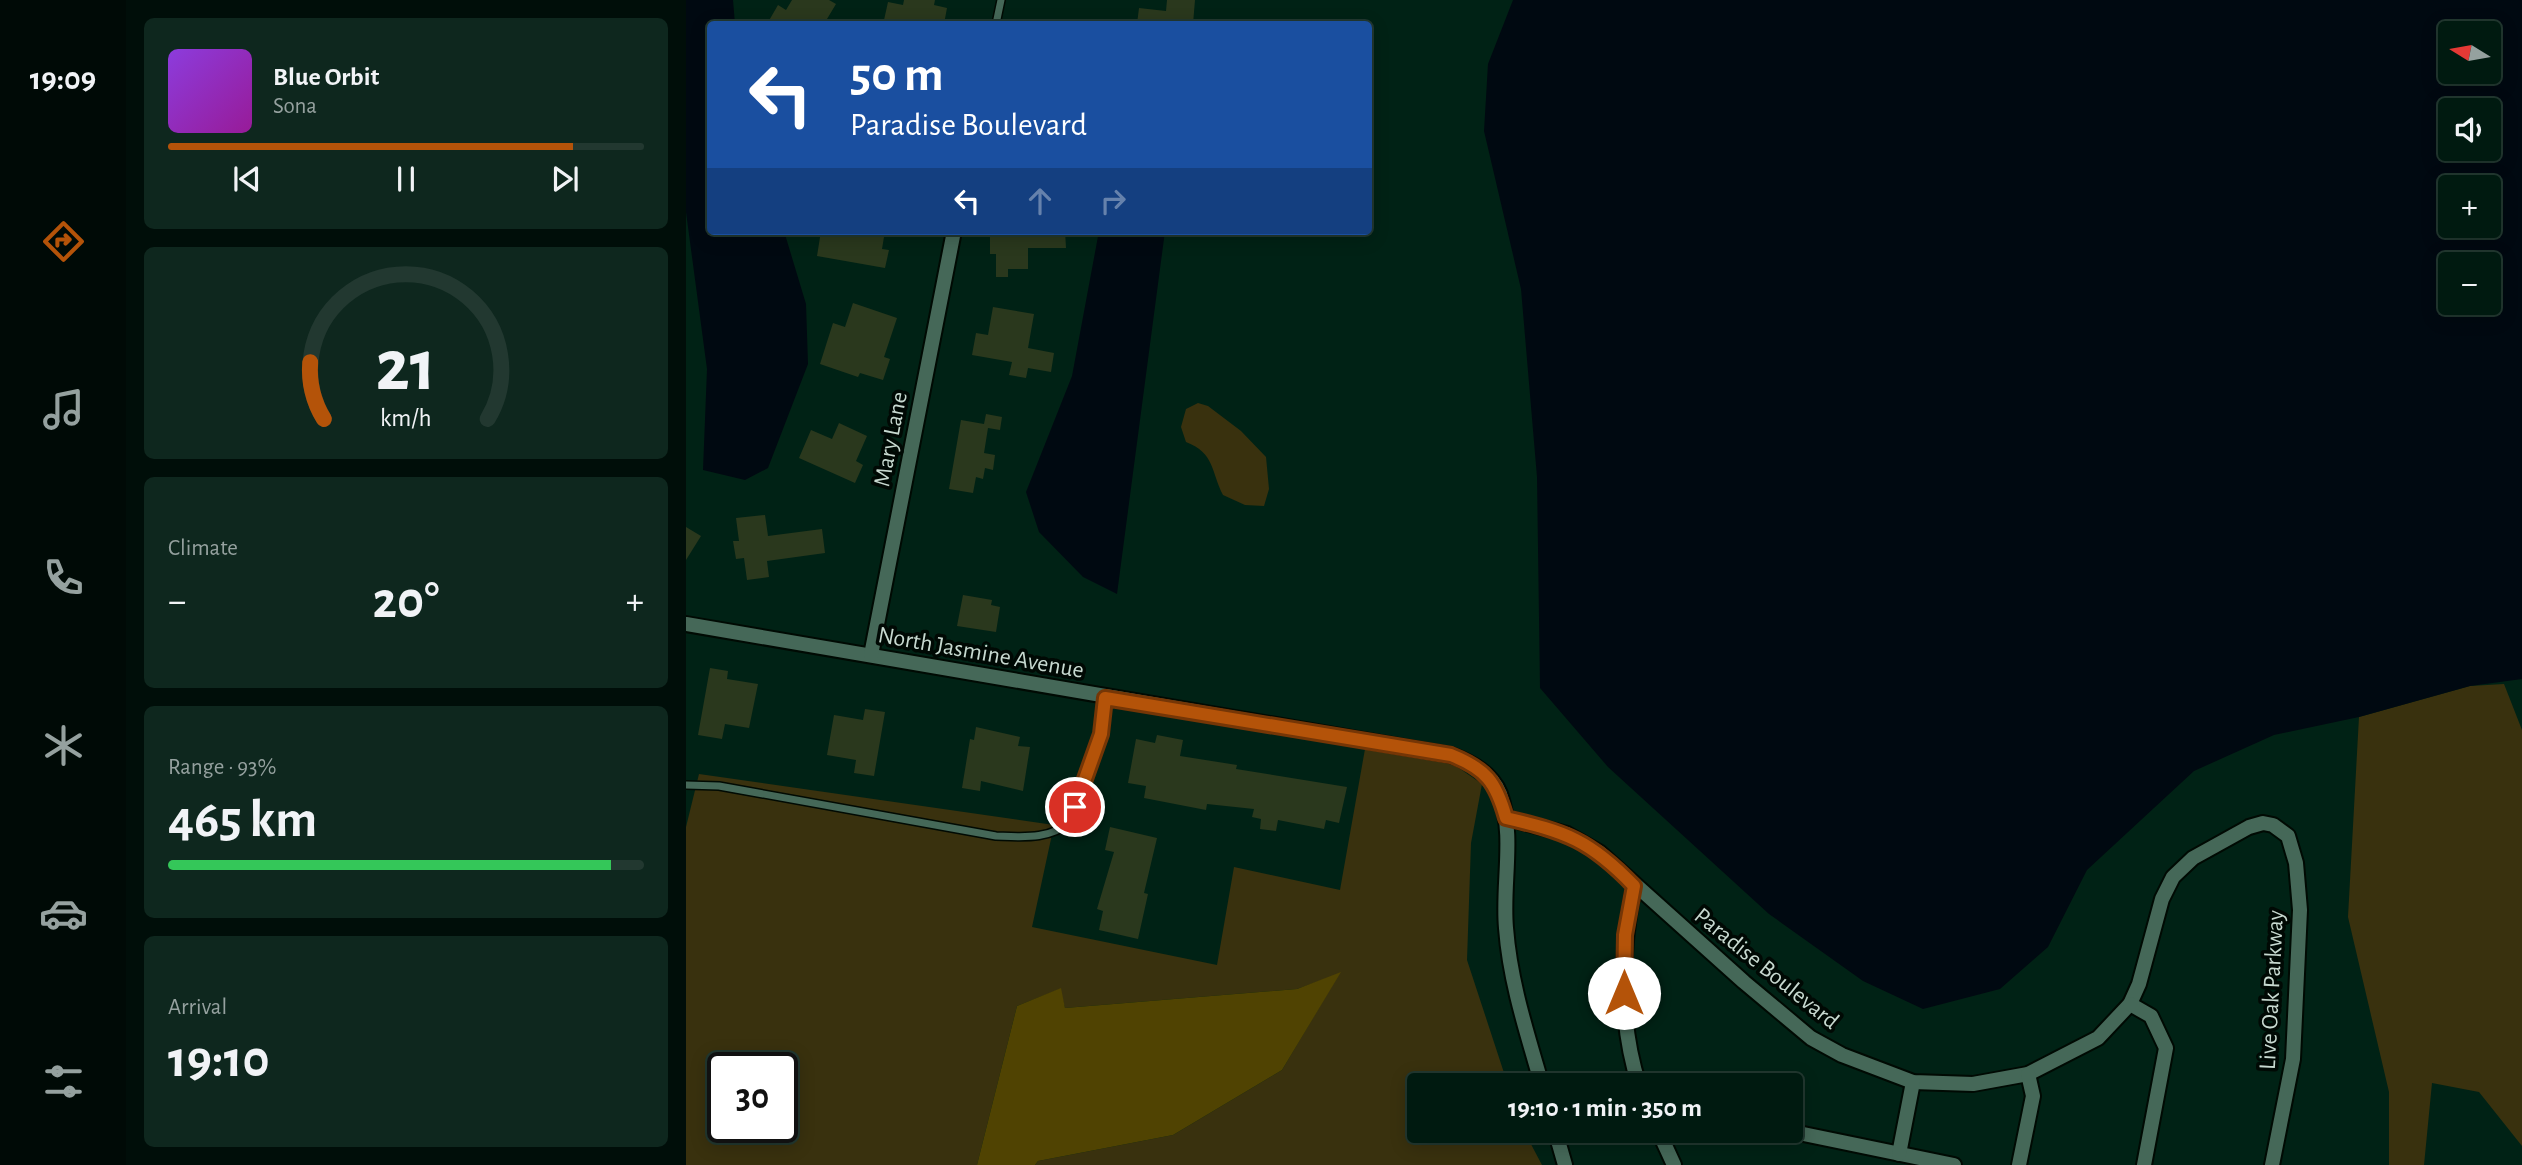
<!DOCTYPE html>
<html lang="en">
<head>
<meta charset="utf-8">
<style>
	:root { --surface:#001a10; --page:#0e271e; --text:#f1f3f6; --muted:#95a19f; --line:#223830; --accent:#b45309 }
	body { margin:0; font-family:"Alegreya Sans",sans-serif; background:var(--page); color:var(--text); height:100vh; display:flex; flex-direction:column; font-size:26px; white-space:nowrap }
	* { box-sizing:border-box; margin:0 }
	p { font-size:23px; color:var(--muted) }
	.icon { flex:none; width:38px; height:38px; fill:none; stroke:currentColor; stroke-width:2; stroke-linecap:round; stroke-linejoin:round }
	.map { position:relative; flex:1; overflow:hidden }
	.panel { display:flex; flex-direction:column; gap:18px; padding:18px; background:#000e09; width:560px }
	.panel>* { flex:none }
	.top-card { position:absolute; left:21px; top:21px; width:665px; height:214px; border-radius:7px; box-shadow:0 4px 18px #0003,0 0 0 2px var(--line); background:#1a4fa0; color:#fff; overflow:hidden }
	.needle { width:46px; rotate:281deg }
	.controls { position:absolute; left:1752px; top:21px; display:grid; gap:14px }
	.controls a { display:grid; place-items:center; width:63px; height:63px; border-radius:7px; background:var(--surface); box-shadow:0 4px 18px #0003,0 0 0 2px var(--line); font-size:35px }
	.speed { position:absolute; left:21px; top:1052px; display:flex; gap:14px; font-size:35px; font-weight:700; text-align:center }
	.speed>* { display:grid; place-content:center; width:91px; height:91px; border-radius:50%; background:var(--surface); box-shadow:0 4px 18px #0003,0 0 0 2px var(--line); line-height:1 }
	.speed .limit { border:4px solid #111; border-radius:10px; background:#fff; color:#111 }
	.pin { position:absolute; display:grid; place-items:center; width:60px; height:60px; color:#fff; margin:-30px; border:4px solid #fff; border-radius:50%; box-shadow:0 2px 7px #0007 }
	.me { position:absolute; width:77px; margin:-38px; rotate:0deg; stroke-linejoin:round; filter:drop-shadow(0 0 5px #0008) }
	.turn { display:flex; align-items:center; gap:24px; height:147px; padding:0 28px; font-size:32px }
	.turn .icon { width:91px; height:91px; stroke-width:2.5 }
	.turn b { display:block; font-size:49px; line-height:60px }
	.lanes { display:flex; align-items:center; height:66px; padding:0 28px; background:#0003; justify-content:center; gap:35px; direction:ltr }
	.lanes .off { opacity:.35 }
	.big { font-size:52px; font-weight:600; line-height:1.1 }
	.panel .tile { flex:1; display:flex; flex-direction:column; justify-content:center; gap:10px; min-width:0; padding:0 24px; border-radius:10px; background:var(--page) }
	.panel .dial { align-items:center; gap:0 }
	.dial svg { height:182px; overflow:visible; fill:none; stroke:var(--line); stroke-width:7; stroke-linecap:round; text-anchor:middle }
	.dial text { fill:var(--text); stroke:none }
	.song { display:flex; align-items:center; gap:21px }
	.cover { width:84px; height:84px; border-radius:10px; background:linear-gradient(135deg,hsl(270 70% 55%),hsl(300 70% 35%)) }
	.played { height:7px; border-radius:4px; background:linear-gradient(90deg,var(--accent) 85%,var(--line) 85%) }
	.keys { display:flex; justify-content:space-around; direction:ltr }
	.heat { display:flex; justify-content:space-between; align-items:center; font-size:38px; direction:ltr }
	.charge { height:10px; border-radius:5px; background:linear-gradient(90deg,#34c759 93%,var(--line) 0) }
	.trip { position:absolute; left:721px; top:1073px; width:396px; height:70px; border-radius:7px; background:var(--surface); box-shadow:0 4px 18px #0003,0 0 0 2px var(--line); font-weight:600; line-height:70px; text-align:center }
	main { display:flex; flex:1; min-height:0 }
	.dock { display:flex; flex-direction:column; width:126px; justify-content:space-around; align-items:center; background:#000a06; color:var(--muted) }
	.dock .icon { width:49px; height:49px }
	.dock .current { color:var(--accent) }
	.dock b { font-size:32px; color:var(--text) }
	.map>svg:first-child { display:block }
	.green { fill:#39310e; fill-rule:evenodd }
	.forest { fill:#504302 }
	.water { fill:#000911; fill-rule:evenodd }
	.building { fill:#2a381d }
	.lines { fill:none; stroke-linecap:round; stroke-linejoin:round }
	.lane-casing { stroke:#000a03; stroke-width:10 }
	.street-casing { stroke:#000a03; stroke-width:18 }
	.lane { stroke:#456858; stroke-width:7 }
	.street { stroke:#456858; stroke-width:14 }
	.route-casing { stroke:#753606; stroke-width:18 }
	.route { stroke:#b45309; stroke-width:12 }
	.labels { text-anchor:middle; stroke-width:7; stroke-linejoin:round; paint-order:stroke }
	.street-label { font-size:24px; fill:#c7d9d0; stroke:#000904 }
</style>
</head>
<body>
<main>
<nav class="dock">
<b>19:09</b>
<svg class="icon current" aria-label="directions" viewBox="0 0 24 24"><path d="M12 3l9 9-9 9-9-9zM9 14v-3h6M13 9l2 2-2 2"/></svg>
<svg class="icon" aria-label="music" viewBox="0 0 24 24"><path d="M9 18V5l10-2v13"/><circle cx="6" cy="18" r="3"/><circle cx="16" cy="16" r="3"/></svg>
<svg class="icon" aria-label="phone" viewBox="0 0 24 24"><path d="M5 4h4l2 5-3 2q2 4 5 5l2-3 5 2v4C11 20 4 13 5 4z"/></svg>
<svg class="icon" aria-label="climate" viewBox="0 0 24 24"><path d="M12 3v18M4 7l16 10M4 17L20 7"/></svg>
<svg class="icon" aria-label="car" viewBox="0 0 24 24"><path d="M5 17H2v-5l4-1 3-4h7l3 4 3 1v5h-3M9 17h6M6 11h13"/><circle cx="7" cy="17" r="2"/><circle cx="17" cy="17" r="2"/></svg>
<svg class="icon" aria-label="filters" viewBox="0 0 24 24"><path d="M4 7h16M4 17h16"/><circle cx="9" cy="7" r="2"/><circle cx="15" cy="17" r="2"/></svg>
</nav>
<section class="panel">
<div class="tile">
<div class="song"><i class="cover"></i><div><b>Blue Orbit</b><p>Sona</p></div></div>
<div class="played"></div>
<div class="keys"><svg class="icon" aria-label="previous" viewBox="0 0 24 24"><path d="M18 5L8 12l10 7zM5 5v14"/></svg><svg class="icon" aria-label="pause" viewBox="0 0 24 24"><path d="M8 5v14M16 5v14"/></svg><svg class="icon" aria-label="next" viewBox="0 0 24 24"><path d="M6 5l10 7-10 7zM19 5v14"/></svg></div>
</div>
<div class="tile dial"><svg viewBox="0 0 100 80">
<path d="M14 69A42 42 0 1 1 86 69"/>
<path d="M14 69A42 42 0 0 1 8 44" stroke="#b45309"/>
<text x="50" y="56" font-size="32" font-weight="700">21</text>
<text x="50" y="72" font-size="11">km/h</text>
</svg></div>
<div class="tile"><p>Climate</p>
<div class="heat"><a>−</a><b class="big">20°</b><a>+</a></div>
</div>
<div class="tile"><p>Range · 93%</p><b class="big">465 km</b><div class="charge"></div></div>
<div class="tile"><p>Arrival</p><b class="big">19:10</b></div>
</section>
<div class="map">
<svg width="1836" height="1165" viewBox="0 0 1836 1165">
	<rect width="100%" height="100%" fill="#002215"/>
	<!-- green -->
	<g class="green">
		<path d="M512,403l10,3 33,25 25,26 3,32 -5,17 -19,-1 -22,-10c-12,-23 -8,-42 -37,-53l-5,-15 5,-18z"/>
		<path d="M1818,684l18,46v416l-43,-54 -47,-9 -8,82h-35v-73l-41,-175 11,-200 111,-31z"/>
		<path d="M679,749l88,15 29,20 -11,59 -4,117 41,125h-89v45l105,1 18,34h-507l3,-4 135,-26 109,-65 57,-96 -42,15 -232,19 -5,-19 -43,17 -40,159h-291v-338l13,-53 355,51 -22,102 185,38 17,-98 106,23zM37,1068h59v59h-59z"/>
	</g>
	<!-- forest -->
	<path class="forest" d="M655,972l-59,98 -109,65 -135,26 -3,4h-58l40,-159 44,-18 4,20 232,-19z"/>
	<!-- water -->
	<g class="water">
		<path d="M0,0h47l2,24h-25v207h74l22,73 2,60 -40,104 -23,12 -42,-10 4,-101 -21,-157z"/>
		<path d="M827,0h1009v679l-52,7 -111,31 -85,18 -80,36 -107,99 -39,77 -48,42 -77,20 -60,-28 -94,-67 -161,-147 -68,-79 -3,-211 -16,-188 -37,-158 4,-67zM1764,33h38v39h-38zM1764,110h38v39h-38zM1764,187h38v39h-38zM1764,264h38v39h-38z"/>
		<path d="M413,231h66l-48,363 -34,-17 -44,-45 -13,-40 46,-116z"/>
	</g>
	<!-- building -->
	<g class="building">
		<path d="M106,0h37l7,4 -12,20h-57l11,-19 8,5z"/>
		<path d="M218,0h31l-1,5 13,3 -3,16h-40l-20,-4 4,-18 15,3z"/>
		<path d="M481,0h28l-2,24h-56l2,-16 27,3z"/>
		<path d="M135,231h64l-3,18 7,1 -4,18 -68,-12z"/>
		<path d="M310,231h69l1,17h-38v21h-20v8h-12v-23h-6v-18h6z"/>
		<path d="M167,303l44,15 -13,39 6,2 -7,21 -23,-7 -2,4 -38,-13 13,-41 12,4z"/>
		<path d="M307,307l41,7 -6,34 26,5 -3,19 -23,-4 -2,10 -17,-3 3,-13 -40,-7 4,-22 12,2z"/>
		<path d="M300,414l16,3 -2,13 -12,-2 -4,25 11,2 -2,15 -8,-2 -2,11 -7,-2 -3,16 -24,-4 12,-69 23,4z"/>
		<path d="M153,423l28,13 -11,25 7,4 -8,18 -56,-25 12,-28 21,9z"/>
		<path d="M79,515l3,21 54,-7 3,24 -58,8 2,16 -22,3 -3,-22 -8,1 -3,-18h6l-3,-23z"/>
		<path d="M0,527l15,9 -15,24z"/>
		<path d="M277,595l29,5 -1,5 9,2 -4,25 -39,-6z"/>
		<path d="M24,668l18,3 -1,8 31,5 -9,44 -24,-4 -3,15 -24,-4z"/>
		<path d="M179,709l20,3 -11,64 -20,-3 2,-13 -29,-5 7,-40 29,5z"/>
		<path d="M290,727l44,10 -2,9 12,1 -7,44 -42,-10 -1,10 -18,-3 8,-49 4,1z"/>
		<path d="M471,735l26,5 -3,16 57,9 -1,4 111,18 -8,36 -13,-3 -2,9 -46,-9 -2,11 -16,-2 1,-10 -9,-2 2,-8 -47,-5 -1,6 -62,-12 2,-12 -18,-3 8,-44 19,4z"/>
		<path d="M424,827l47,11 -13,55 4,1 -10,45 -39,-9 4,-19 -6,-2 17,-57 -9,-2z"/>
	</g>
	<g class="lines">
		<!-- lane casing -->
		<g class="lane-casing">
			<g id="lane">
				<path d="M310,24l5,-24"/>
				<path d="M0,785l33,1 277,50c27,1 54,4 75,-15l30,-87 4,-36"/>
			</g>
		</g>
		<!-- street casing -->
		<g class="street-casing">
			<g id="street">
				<path d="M0,624l765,131c20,7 41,18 49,39 15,42 2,90 6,134 4,54 21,105 36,157"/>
				<path d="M185,655l83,-424"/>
				<path d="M820,818l61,16 32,18 145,130 67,56 31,17 71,27 60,2 55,-10 70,-36 32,-34 9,-20 23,-85 11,-22 20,-19 56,-31 14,-4 10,2 15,11 8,27 4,47 -7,149 -21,106"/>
				<path d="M948,886c-13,66 -16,134 5,199"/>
				<path d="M1444,1004l21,12 15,32 -22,117"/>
				<path d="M869,1130l10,35"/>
				<path d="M972,1130l16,35"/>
				<path d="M1098,1130l170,35"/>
				<path d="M1213,1154l14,-72"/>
				<path d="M1333,1165l14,-69 -5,-22"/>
			</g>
		</g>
		<!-- lane -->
		<use href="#lane" class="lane"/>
		<!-- street -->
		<use href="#street" class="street"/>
	</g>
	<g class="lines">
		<!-- route casing -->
		<g class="route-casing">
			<path id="route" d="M389,807l26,-73 4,-36 346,57c35,14 45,27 55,63 60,14 84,22 128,68l-9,49 -1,58"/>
		</g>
		<!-- route -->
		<use href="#route" class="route"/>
	</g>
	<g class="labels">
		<!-- street labels -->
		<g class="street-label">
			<text transform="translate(204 439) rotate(-79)" y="8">Mary Lane</text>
			<text transform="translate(295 652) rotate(10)" y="8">North Jasmine Avenue</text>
			<text transform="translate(1081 968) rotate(39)" y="8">Paradise Boulevard</text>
			<text transform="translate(1585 990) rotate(-87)" y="8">Live Oak Parkway</text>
		</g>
	</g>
</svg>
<div class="controls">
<a><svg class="needle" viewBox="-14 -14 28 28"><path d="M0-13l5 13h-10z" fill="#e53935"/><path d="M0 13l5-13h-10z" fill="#95a19f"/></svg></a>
<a><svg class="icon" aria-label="sound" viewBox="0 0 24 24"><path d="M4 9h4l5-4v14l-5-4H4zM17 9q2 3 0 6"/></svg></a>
<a>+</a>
<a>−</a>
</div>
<div class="speed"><div class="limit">30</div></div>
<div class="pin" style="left:389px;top:807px;background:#d93025"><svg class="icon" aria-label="arrive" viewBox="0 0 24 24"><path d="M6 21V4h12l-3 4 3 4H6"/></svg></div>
<svg class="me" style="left:938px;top:993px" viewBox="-20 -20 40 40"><circle r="19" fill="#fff"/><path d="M0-13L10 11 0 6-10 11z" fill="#b45309"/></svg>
<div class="trip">19:10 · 1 min · 350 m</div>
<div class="top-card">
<div class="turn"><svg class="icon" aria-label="left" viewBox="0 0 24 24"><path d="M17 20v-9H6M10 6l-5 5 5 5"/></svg><div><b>50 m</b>Paradise Boulevard</div></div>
<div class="lanes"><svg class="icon" aria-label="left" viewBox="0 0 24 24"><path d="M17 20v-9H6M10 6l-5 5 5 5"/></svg><svg class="icon off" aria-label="ahead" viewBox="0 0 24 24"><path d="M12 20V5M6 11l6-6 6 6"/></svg><svg class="icon off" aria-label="right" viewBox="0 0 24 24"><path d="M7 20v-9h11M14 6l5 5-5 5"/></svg></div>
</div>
</div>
</main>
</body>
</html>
